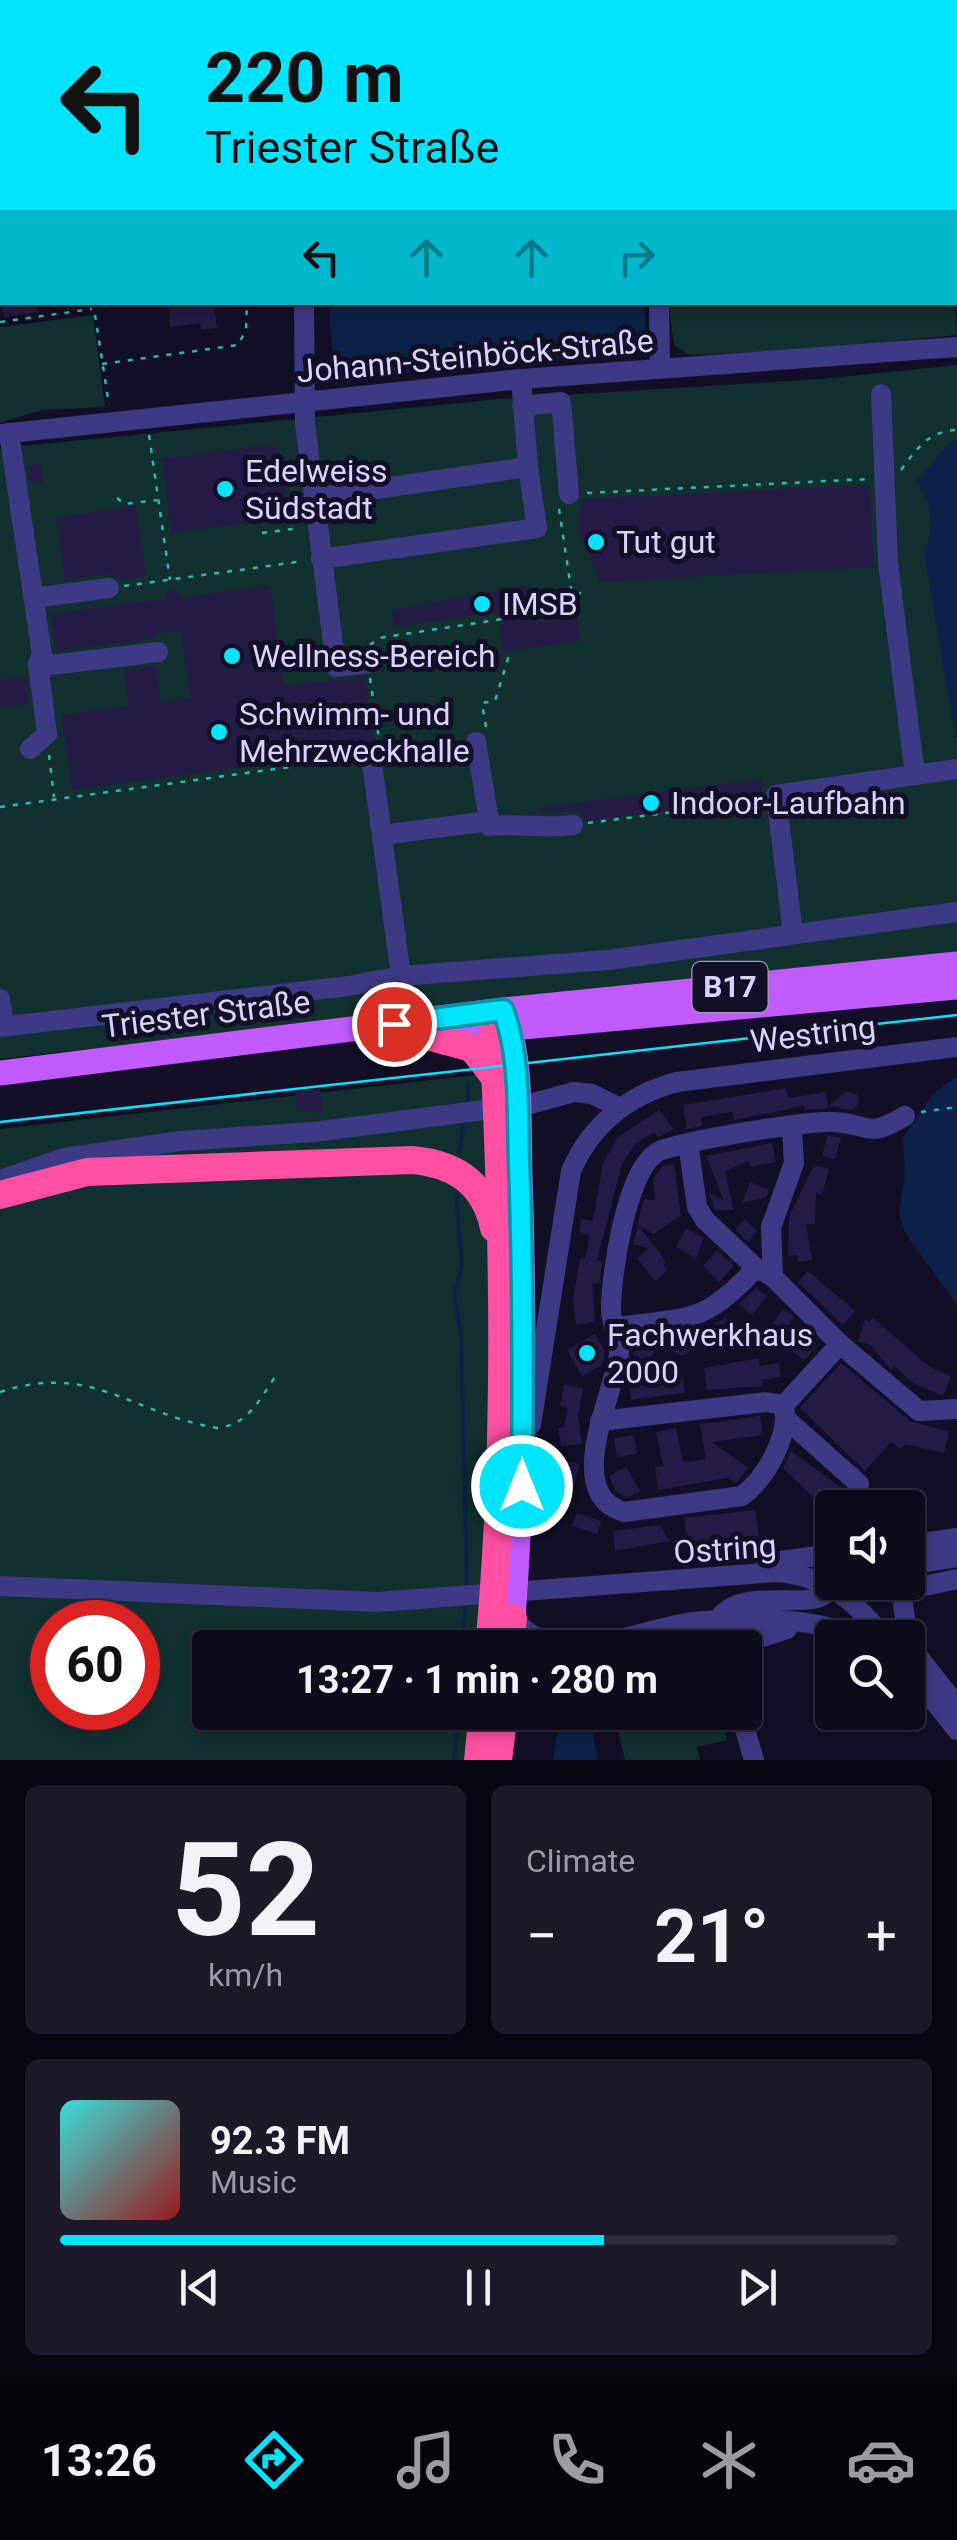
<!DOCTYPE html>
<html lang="en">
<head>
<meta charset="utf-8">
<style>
	:root { --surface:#0e0b1c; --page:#1c1929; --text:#f1f3f6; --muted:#9b9ba3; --line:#2e2b3b; --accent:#00e5ff }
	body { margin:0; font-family:Roboto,sans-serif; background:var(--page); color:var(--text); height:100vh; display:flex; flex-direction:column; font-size:38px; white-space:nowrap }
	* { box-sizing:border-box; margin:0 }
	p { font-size:32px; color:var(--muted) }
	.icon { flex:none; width:55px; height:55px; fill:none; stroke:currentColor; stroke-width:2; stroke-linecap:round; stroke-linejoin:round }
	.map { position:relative; height:1760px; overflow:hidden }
	.side { display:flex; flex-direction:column; gap:25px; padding:25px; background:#08060f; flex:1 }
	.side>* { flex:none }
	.banner { position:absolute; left:0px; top:0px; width:958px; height:305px; box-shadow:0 5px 15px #0003,0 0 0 2px var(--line); background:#00e5ff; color:#111; overflow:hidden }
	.buttons { position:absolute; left:815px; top:1490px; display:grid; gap:20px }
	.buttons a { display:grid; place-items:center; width:110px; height:110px; border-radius:10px; background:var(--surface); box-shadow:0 5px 15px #0003,0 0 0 2px var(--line); font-size:50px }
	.speed { position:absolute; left:30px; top:1600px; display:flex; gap:20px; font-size:50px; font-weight:700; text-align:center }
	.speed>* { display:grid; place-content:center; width:130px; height:130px; border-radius:50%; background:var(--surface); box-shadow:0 5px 15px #0003,0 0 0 2px var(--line); line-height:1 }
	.speed .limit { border:15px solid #d22; background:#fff; color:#111 }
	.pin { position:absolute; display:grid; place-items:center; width:85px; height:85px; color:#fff; margin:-42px; border:5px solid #fff; border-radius:50%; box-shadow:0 2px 10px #0007 }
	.me { position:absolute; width:110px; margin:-55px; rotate:0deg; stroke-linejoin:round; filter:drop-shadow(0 0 8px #0008) }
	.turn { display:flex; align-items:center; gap:35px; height:210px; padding:0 40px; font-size:45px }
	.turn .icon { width:130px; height:130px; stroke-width:2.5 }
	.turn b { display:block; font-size:70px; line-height:85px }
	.lanes { display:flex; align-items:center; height:95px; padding:0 40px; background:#0003; justify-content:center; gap:50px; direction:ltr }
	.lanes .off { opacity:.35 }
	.big { font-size:75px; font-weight:700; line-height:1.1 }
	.side .card { flex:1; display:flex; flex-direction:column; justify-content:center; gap:15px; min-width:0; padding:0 35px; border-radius:15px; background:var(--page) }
	.side .dial { align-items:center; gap:0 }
	.dial b { font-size:130px; line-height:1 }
	.song { display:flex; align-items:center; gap:30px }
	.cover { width:120px; height:120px; border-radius:15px; background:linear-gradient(135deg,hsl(180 70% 55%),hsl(0 70% 35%)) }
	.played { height:10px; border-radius:5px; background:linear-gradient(90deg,var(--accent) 65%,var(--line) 65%) }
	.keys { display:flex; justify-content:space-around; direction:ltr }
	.heat { display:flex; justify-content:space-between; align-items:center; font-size:55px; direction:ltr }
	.side .tiles { flex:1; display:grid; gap:25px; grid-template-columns:1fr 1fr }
	.card:last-child { grid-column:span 2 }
	.trip { position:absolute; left:192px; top:1630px; width:570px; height:100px; border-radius:10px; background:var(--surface); box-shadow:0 5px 15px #0003,0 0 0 2px var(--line); font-weight:700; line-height:100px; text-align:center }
	.dock { display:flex; height:160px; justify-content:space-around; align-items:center; background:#06040b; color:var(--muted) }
	.dock .icon { width:70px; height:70px }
	.dock .active { color:var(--accent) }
	.dock b { font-size:45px; color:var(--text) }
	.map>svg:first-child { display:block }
	.green { fill:#12302f; fill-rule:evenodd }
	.water { fill:#0c2248 }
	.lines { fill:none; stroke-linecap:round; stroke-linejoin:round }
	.stream { stroke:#0c2248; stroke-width:4 }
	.building { fill:#241b47 }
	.path { stroke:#2fb8b0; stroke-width:2.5; stroke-dasharray:5 8; stroke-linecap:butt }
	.minor { stroke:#3d3a85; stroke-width:20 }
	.major { stroke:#c25bff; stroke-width:25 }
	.highway { stroke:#ff4fa3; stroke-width:28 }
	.tram { stroke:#00e5ff; stroke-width:2.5 }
	.route-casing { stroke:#0095a6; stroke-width:25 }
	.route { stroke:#00e5ff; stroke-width:18 }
	.poi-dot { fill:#00e5ff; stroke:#130f26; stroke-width:4 }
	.labels { text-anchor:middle; stroke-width:10; stroke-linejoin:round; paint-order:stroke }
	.shield { fill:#130f26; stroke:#9e99be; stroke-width:2.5 }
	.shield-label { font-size:30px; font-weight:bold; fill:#d9d4ff }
	.street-label { font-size:32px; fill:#d9d4ff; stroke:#130f26 }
	.poi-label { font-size:32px; fill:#d9d4ff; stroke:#130f26; text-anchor:start }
</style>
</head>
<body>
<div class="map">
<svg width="957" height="1760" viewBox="0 0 957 1760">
	<rect width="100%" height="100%" fill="#130f26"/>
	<!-- green -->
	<g class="green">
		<path d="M580,0h377v1l-378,1z"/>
		<path d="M955,298l2,37 -144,15 -124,5 -15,-10 -5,-39 10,-4h276z"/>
		<path d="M93,315l12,92 -63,3 -42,13v-96z"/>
		<path d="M957,365v587l-957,107v-611l500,-49 322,-20z"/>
		<path d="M484,1074c13,191 8,383 -6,573l-268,1v64l263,1 -7,47h-466v-631zM52,1622h86v86h-86z"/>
		<path d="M614,1713h107l6,27 -30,7 3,13h-75z"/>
	</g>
	<!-- water -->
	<g class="water">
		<path d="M328,303h317l1,39 -19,13 -273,23 -20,-13z"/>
		<path d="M957,440v297h-2l-31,-184c11,-29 8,-45 -8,-72l34,-39z"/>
		<path d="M957,1076v229l-52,-72 -6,-20 6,-39 -2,-37 31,-44z"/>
		<path d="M584,1717l7,6 7,37h-45l5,-34z"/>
	</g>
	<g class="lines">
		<!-- stream -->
		<g class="stream">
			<path d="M360,0l1,2"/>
			<path d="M468,1100v-16"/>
			<path d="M459,1153l5,-32"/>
			<path d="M456,1194l6,72 -8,29 7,39 6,253"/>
			<path d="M461,1648l5,-46"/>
			<path d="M454,1760l5,-48"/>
		</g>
	</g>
	<!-- building -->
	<g class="building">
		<path d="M37,302l1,10 -34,5 -2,-11z"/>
		<path d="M168,302h46l3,26 -16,2 -1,-7 -30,4z"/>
		<path d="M278,444l10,74 -117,15 -9,-74z"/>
		<path d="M40,464l3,18 -13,1 -2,-17z"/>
		<path d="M870,485l4,82 -274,15 -22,-55 4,-28z"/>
		<path d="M136,506l10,70 -26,4 -13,-6 -42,6 -9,-62z"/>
		<path d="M530,585l5,38 42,-6 3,24 -77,11 -6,-40 -103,15 -2,-17z"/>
		<path d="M270,586l14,100 81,-9 9,66 -11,2 -5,7 -286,38 -10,-75 67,-9 -5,-36 32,-4 5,36 29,-4 -9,-68 -28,4 1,5 -99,12 -5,-37 116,-15 -1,-8 12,-2 2,9z"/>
		<path d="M26,677l3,27 -29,3v-27z"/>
		<path d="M762,779v19l-176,23 -8,-9h-39l-1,-4z"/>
		<path d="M786,1088l2,10 38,-6 2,16 -23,2 -1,-4 -70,14 -2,-8 -31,5 1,9 -15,3 -4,-24z"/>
		<path d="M320,1089l3,24 -26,-2 -2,-19z"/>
		<path d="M847,1091l11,4 1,9 -7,6 -24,-4z"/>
		<path d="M659,1110l15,19 -16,8 -4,-5 -19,12 -13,20 -25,96 5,1 -3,23 -7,-1 3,39 -19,3 -3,-26 7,-41 5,1 5,-24 -11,-2 2,-14 12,2 10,-58 15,-26z"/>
		<path d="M827,1136l14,1 -6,22 -13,-3z"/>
		<path d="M772,1143l4,19 -26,5 -1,-6 -24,10 9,39h-19l-6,-18 15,9 -18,-45z"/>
		<path d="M674,1163l7,52 -27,19 -15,-8 27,36 -3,2 5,6 -13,11 -18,-23 12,-10 -16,-4 11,-45 11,1 -2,-21 11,-14z"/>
		<path d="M814,1165l15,4 -7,26 -6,-2 -1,31h-9l6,36 -14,2 -1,-7 -9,1 1,-39z"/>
		<path d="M750,1182l20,8 -4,7 -24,6z"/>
		<path d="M744,1219l13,12 -9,11 -13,-12z"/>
		<path d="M686,1228l18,10 -8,21 -20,-12z"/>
		<path d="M717,1250l17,16 -15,16 -16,-16z"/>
		<path d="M808,1271l47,40 -12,14 -45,-43z"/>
		<path d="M756,1288l11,8 -15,19 -13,-11z"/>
		<path d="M783,1309l11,8 -4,6 27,23 -13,15 -18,-16 6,-7 -20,-14z"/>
		<path d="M727,1317l12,21 -16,10 -13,-21z"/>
		<path d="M873,1318l57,49 21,9 -8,20 -30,-13 -19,-17 -3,4 -21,-25 -12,-4 7,-22 4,3z"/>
		<circle cx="682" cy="1343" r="12"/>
		<path d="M595,1334l10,18 -3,13 -20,11 -15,-26z"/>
		<path d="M641,1338l16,8 -9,17 -15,-8z"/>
		<path d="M759,1358l1,8 19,-3 2,14 -19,3 1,6 -56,4 -3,-22z"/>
		<path d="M841,1363l69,58 39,11 -5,21 -39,-9 -4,5 -10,-7 -26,29 -65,-63z"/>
		<path d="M652,1375v5l31,-4 2,17 -54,7 -3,-22z"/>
		<path d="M564,1384l19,4 -5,28 4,28 -21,2 -3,-18 6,-1 4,-19 -8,-2z"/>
		<path d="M760,1416l3,19 -51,7 36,26 -12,15 -9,-5 -69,12 -3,-23 8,-1 -7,-34 20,-4 7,34 23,-3 -6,-35z"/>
		<path d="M634,1435l3,19 -20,3 -3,-19z"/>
		<path d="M791,1451l56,41 -19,20 -45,-44z"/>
		<path d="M567,1460l13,5 -15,49 -8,-19z"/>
		<path d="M626,1467l14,24 -13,7 -11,-6 -7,-16z"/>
		<path d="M755,1510l4,26 -71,7 -4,-25z"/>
		<path d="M577,1513l24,8 -4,13 -25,-8z"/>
		<path d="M660,1525l9,16 -54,10 -2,-20z"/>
	</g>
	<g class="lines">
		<!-- path -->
		<g class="path">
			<path d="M52,0l1,2"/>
			<path d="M72,2l20,-2"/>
			<path d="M252,2v-2"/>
			<path d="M955,12h2"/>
			<path d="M43,302l2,12"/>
			<path d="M93,302l16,103"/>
			<path d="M0,322l92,-13"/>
			<path d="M322,363l6,21"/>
			<path d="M102,364l136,-19 8,-15 1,-28"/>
			<path d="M149,435l21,145"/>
			<path d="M901,470c16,-22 28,-39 56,-40"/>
			<path d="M587,493l281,-14"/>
			<path d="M117,498l7,6 33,-4"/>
			<path d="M559,509l13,86"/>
			<path d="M262,533l38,-5"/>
			<path d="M124,586l180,-25"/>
			<path d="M370,645l9,-7 169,-26 14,-16 19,-3"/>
			<path d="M370,678l9,61"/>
			<path d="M486,727l-4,-24 13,-2 15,-49"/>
			<path d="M388,754l72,-10"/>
			<path d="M49,755l5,42"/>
			<path d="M0,807l355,-49"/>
			<path d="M588,823l171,-22"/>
			<path d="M921,1112l36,-5"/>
			<path d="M0,1392c92,-30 130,21 217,36 31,-3 42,-28 58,-51"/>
		</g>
		<!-- minor -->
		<g class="minor">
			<path d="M484,0v2"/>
			<path d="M308,2v-2"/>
			<path d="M558,2v-2"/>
			<path d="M0,133h2"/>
			<path d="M304,302l1,122 31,243 32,-4"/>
			<path d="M659,302l1,66"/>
			<path d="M881,394l7,169 27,212 42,-6"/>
			<path d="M522,406l39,-4 8,92"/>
			<path d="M9,433l33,222 -4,9 9,70 -17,15"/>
			<path d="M0,434l521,-55 436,-32"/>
			<path d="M314,498l214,-31 -7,-88"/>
			<path d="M321,559l216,-31 -9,-61"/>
			<path d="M34,598l75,-10"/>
			<path d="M52,665l106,-13"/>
			<path d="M371,756l30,220 207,-16 349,-48"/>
			<path d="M488,821l1,5c31,-3 54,3 84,-1"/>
			<path d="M382,835l107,-14 -13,-79"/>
			<path d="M793,934l-17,-139 139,-20"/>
			<path d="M0,999l4,27"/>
			<path d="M0,1027l349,-41 52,-10"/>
			<path d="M688,1143l9,64 8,13 51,48 17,9 67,67"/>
			<path d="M0,1180l64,-22 116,-17 134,-9 216,-28 44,-12 18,2 28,14"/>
			<path d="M773,1277l-2,-50 23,-64 -2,-35"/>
			<path d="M616,1327c74,-10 87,-2 140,-59"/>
			<path d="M784,1405c6,31 -18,73 -42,91l-118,16c-62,-18 -10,-118 -5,-158 2,-16 -8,-29 -8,-44 0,-35 15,-137 45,-157 15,-11 156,-33 178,-31 39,2 30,18 71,-6"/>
			<path d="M786,1419l73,65"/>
			<path d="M600,1421l166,-19 18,3 56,-61 79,67 38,-2"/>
			<path d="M531,1425l40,-254c20,-46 57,-76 106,-89l280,-35"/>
			<path d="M908,1545l49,-7"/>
			<path d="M766,1563l66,-9"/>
			<path d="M908,1565l49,-8"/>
			<path d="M957,1579l-56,12 8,54 48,61"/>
			<path d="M0,1586l378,16 398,-30c50,4 78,27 108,66"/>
			<path d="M513,1618c43,55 124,11 181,4 50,-5 120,-6 166,16"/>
			<path d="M723,1648l-6,-27c19,-30 66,-17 96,-22 11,-2 19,-10 27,-17"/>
			<path d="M730,1648l57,-19"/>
			<path d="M908,1668l49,62"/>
			<path d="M740,1712l14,48"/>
		</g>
		<!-- major -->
		<g class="major">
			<path d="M505,1014c18,50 13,108 15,160 5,148 4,295 -7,444"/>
			<path d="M437,1035l520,-48"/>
			<path d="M0,1073l503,-63 454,-46"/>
		</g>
		<!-- highway -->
		<g class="highway">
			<path d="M427,1036l45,12 24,31"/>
			<path d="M0,1195l87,-23 325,-12c44,4 73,24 82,68"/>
			<path d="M489,1648c19,-205 15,-412 4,-617"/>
			<path d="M510,1648l3,-30"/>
			<path d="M478,1760l5,-48"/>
			<path d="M498,1760l6,-48"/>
		</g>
		<!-- tram -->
		<path class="tram" d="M0,1122l957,-107"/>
	</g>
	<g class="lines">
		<!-- route casing -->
		<g class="route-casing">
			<path id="route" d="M394,1024l109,-14c18,48 14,102 16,152 4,108 4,216 3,324"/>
		</g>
		<!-- route -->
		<use href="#route" class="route"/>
	</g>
	<!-- markers -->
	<g class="poi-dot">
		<circle cx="225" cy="489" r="10"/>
		<circle cx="596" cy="542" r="10"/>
		<circle cx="482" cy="604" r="10"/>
		<circle cx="232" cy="656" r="10"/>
		<circle cx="219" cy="732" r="10"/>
		<circle cx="651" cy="803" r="10"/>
		<circle cx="587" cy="1353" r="10"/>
	</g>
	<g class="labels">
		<!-- shield labels -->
		<rect class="shield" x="692.5" y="962" width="75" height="50" rx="8"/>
		<g class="shield-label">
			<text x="730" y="997">B17</text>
		</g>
		<!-- street labels -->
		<g class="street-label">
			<text transform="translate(475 356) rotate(-5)" y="11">Johann-Steinböck-Straße</text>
			<text transform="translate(206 1014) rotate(-7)" y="11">Triester Straße</text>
			<text transform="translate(813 1034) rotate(-7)" y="11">Westring</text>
			<text transform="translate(725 1549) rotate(-4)" y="11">Ostring</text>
		</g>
		<!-- poi labels -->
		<g class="poi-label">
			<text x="245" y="482">Edelweiss<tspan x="245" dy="37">Südstadt</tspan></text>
			<text x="616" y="553">Tut gut</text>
			<text x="502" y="615">IMSB</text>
			<text x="252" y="667">Wellness-Bereich</text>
			<text x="239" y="725">Schwimm- und<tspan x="239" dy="37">Mehrzweckhalle</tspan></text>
			<text x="671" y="814">Indoor-Laufbahn</text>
			<text x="607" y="1346">Fachwerkhaus<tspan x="607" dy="37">2000</tspan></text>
		</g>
	</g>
</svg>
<div class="buttons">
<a><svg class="icon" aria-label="sound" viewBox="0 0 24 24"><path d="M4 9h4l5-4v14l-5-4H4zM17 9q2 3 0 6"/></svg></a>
<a><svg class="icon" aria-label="search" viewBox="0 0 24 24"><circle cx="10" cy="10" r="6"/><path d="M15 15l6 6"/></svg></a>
</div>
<div class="speed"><div class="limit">60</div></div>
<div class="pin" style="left:394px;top:1024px;background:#d93025"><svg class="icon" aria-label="arrive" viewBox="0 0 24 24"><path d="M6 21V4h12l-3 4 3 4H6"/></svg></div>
<svg class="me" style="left:522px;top:1486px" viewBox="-20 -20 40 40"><circle r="17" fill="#00e5ff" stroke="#fff" stroke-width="3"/><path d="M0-11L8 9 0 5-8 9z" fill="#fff"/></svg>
<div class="trip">13:27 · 1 min · 280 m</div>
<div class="banner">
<div class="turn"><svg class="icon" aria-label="left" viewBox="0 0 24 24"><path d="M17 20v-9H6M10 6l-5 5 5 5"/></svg><div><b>220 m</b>Triester Straße</div></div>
<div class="lanes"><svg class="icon" aria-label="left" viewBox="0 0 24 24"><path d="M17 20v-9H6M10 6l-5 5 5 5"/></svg><svg class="icon off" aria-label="ahead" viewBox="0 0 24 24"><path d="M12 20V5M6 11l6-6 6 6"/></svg><svg class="icon off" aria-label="ahead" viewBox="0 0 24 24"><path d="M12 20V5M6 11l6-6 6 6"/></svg><svg class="icon off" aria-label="right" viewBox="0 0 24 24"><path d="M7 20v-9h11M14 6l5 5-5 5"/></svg></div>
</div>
</div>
<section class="side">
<div class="tiles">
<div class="card dial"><b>52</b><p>km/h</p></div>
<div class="card"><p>Climate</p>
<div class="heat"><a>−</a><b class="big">21°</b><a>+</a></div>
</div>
<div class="card">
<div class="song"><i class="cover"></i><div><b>92.3 FM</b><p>Music</p></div></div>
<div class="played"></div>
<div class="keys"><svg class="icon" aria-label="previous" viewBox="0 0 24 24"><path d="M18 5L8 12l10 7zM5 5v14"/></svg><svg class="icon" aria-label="pause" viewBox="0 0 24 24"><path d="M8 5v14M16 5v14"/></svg><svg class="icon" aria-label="next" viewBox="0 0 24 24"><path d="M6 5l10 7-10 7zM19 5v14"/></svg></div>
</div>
</div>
</section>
<nav class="dock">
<b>13:26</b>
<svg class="icon active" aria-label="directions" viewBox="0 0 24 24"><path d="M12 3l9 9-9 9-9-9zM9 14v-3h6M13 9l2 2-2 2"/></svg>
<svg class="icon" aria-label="music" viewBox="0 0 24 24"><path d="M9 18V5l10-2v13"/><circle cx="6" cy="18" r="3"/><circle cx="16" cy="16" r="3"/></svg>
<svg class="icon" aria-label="phone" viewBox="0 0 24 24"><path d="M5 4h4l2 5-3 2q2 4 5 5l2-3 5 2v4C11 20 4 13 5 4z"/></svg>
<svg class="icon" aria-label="climate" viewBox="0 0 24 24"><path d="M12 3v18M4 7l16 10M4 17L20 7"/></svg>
<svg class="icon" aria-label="car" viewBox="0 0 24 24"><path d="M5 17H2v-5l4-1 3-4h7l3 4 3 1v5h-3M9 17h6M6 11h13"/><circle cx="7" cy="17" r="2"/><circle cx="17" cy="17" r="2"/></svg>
</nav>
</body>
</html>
